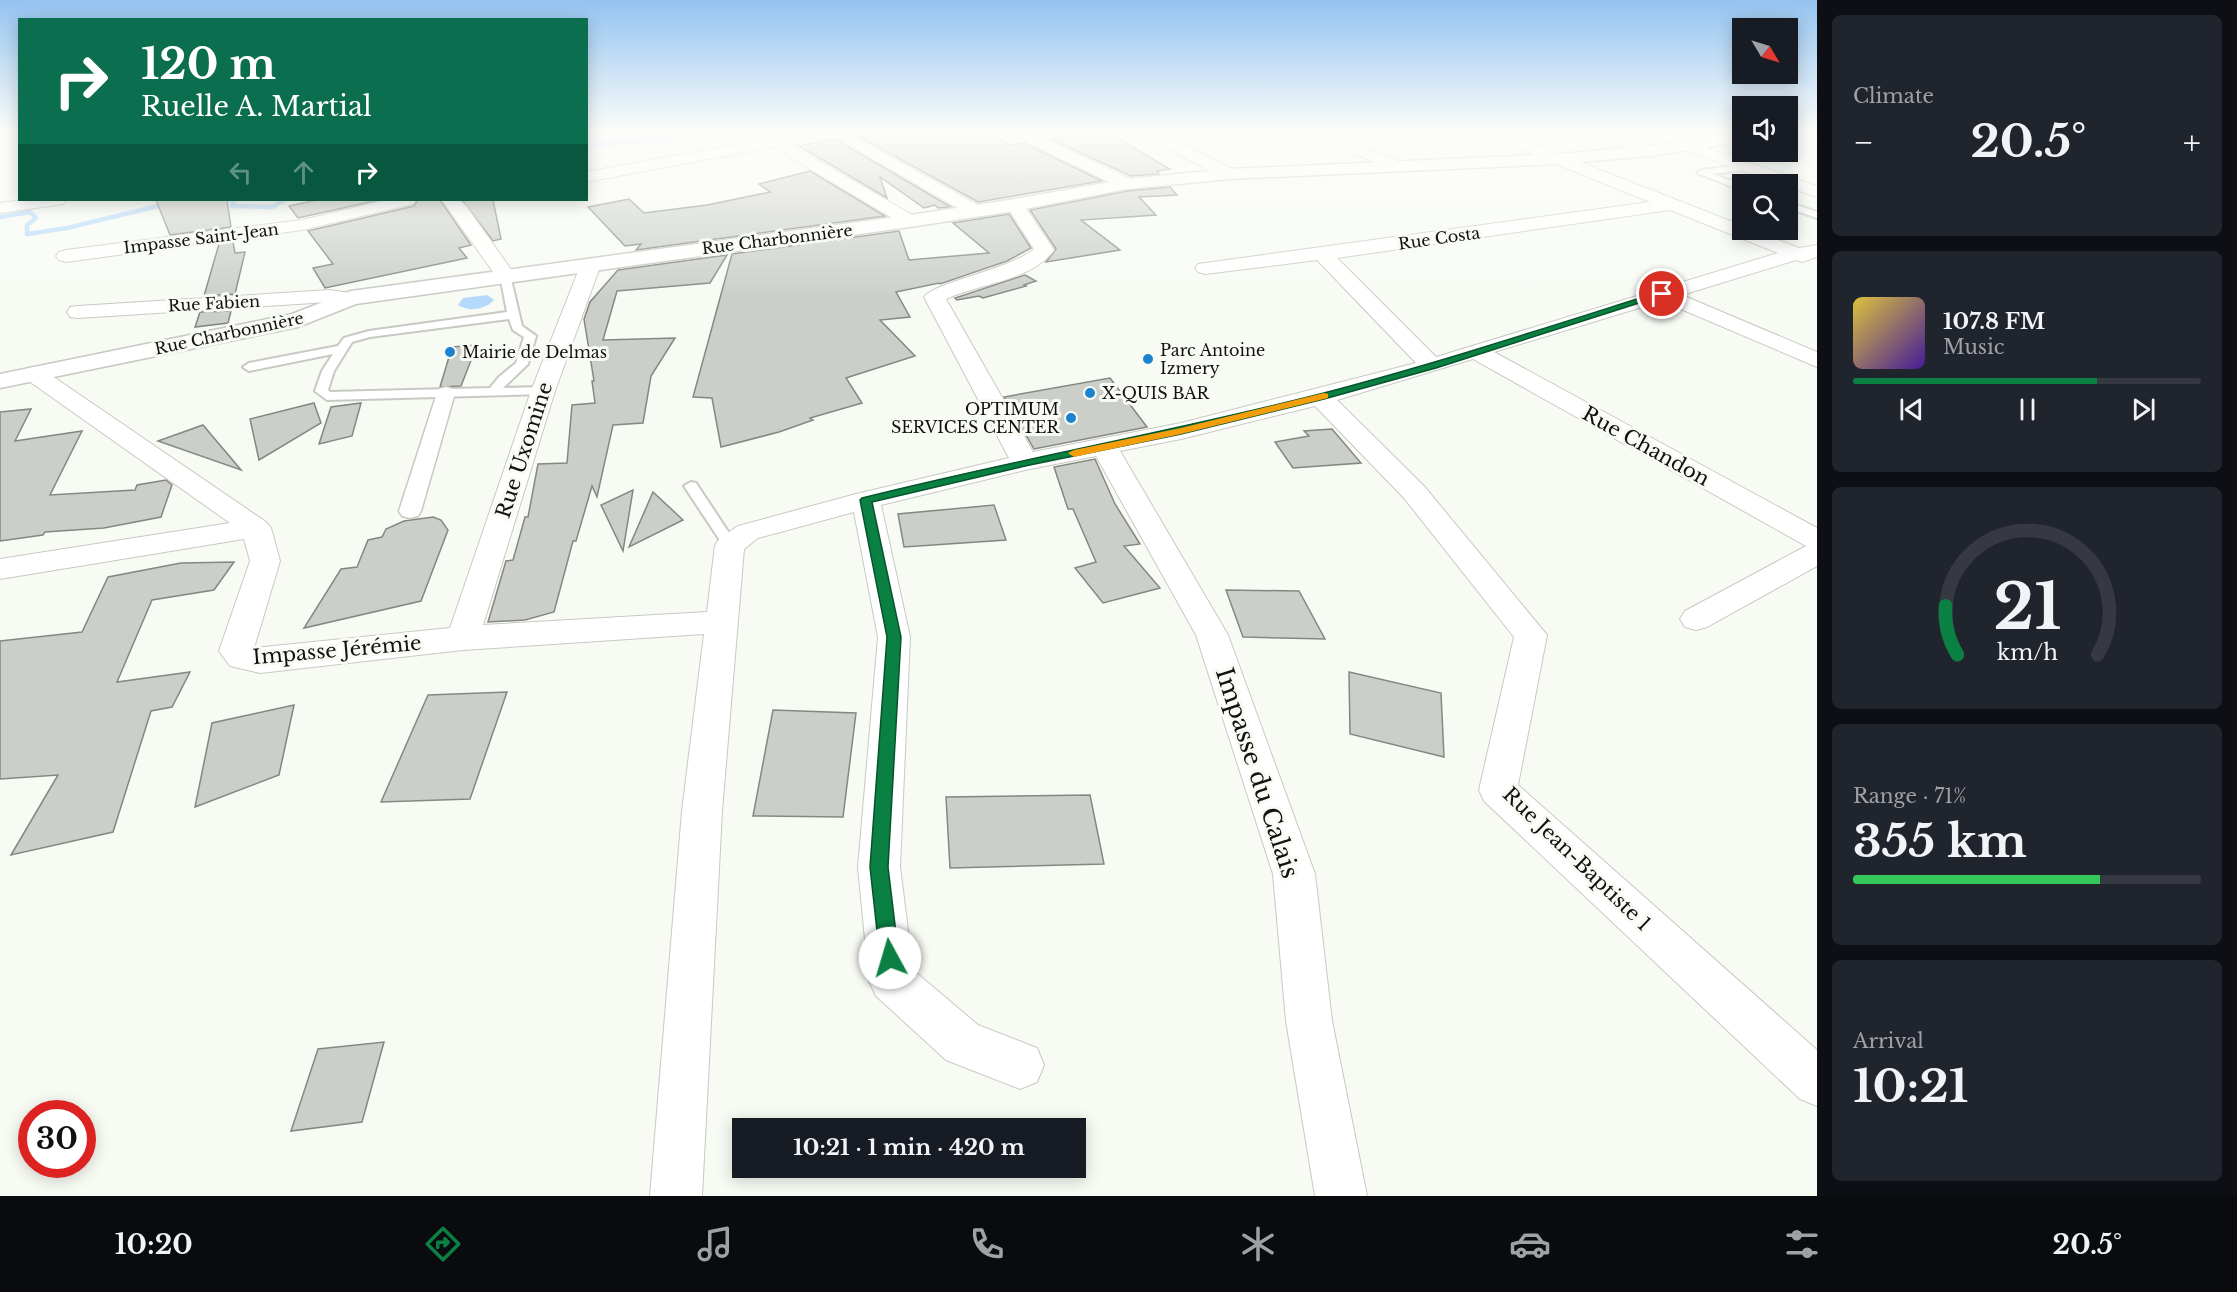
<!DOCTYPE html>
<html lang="en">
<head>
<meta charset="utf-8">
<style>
	:root { --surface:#171b24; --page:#20242c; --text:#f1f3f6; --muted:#9ea1a6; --line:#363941; --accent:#0b8043 }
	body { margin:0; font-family:"Libre Baskerville",serif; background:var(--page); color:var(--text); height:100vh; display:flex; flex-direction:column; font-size:22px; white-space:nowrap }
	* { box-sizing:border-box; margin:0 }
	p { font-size:20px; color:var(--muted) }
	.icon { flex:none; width:33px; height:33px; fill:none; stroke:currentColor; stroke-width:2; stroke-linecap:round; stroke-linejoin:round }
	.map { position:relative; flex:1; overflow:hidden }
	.side { display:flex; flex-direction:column; gap:15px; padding:15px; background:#0d0f14; width:420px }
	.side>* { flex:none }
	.hud { position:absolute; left:18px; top:18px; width:570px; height:183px; border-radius:0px; box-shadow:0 3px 15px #0003; background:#0b6e4f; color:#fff; overflow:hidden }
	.needle { width:39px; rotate:128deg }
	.buttons { position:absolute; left:1732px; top:18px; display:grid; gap:12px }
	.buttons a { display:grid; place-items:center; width:66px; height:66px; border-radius:0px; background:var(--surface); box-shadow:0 3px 15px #0003; font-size:30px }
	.speed { position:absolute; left:18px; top:1100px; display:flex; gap:12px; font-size:30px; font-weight:700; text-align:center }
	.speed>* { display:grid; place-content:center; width:78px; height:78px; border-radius:50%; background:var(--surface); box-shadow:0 3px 15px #0003; line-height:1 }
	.speed .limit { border:9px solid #d22; background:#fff; color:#111 }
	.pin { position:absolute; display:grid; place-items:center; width:51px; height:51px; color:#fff; margin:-26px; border:3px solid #fff; border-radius:50%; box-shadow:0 2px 6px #0007 }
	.me { position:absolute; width:66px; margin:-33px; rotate:354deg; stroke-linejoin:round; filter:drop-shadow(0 0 4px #0008) }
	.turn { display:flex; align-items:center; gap:21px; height:126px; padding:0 24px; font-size:27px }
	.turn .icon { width:78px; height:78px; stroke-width:2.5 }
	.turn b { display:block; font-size:42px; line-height:51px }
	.lanes { display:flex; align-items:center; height:57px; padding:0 24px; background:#0003; justify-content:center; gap:30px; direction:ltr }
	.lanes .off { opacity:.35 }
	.big { font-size:45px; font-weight:700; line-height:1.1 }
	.side .tile { flex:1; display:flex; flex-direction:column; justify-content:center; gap:9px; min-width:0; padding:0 21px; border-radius:9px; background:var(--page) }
	.side .dial { align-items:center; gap:0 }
	.dial svg { height:156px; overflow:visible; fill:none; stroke:var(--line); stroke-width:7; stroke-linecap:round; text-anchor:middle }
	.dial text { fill:var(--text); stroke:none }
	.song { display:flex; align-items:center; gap:18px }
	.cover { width:72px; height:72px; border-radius:9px; background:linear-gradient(135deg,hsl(50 70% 55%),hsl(260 70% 35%)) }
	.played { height:6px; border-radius:3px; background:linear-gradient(90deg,var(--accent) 70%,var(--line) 70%) }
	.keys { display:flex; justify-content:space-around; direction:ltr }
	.heat { display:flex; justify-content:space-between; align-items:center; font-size:33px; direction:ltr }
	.charge { height:9px; border-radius:4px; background:linear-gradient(90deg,#34c759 71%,var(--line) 0) }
	.trip { position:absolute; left:732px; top:1118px; width:354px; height:60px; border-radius:0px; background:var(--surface); box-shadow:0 3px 15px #0003; font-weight:700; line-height:60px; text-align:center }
	.dock { display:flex; height:96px; justify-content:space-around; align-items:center; background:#090b0e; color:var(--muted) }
	.dock .icon { width:42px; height:42px }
	.dock .on { color:var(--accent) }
	.dock b { font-size:27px; color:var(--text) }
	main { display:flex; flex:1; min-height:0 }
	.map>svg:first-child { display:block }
	.water { fill:#b5d9fb }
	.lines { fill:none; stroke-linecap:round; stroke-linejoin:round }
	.stream { stroke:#b5d9fb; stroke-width:4.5 }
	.building { fill:#cccfc9; stroke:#858882; stroke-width:1.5 }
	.service-casing { stroke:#c7cac3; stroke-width:4 }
	.pedestrian-casing { stroke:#c7cac3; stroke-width:3 }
	.minor-casing { stroke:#c7cac3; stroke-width:2 }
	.tertiary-casing { stroke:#c7cac3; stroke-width:3 }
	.service { fill:#fff; fill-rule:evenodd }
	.pedestrian { fill:#fff; fill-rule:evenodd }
	.minor { fill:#fff; fill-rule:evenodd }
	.tertiary { fill:#fff; fill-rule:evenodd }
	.route { fill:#0b8043; stroke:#07532c; stroke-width:1.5 }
	.slow { fill:#f59e0b }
	.poi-dot { fill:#1e83ce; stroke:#f8fbf4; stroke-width:2 }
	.labels { text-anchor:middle; stroke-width:6; stroke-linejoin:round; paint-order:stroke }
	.far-street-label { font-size:16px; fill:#111210; stroke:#f8fbf4 }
	.far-poi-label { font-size:16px; fill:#111210; stroke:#f8fbf4; text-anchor:start }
	.street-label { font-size:20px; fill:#111210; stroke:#f8fbf4 }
	.near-street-label { font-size:24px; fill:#111210; stroke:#f8fbf4 }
</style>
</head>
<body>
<main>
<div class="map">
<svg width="1817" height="1196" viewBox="0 0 1817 1196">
	<rect width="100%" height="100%" fill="#f8fbf4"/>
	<!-- water -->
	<path class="water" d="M487,295l7,5c-9,10 -25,12 -36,5l5,-7z"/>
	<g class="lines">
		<!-- stream -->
		<g class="stream">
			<path d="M586,146l81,-7 34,-6"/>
			<path d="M234,200l-2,6 40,1 13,-7"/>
			<path d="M0,217l30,-5 6,6 -9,7v9l40,-6 116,-28"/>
		</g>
	</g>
	<!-- building -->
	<g class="building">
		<path d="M875,133h117v4l20,8 12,-2 78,38 -124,21 -122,-67z"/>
		<path d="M1108,133l62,36 -13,2 2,3 -28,2 -83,-38z"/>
		<path d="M835,139l116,68 -13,1 -3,-3 -11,3 -44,-31 7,21 -88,-52z"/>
		<path d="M810,171l75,45 -249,34 5,-6 -16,2 -37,-39 41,-8 15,14 63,-8 63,-13 -11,-8z"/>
		<path d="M1170,187l7,8 -38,2 17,18 -75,5 39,30 -74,12 10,-13 -26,-39 97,-19z"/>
		<path d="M156,200h71l4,27 -61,8z"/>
		<path d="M317,200h62l-81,18 -9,-12z"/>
		<path d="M418,200h22l31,45 -12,3 8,10 -142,30 -12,-20 20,-4 -25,-33 106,-25z"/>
		<path d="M462,200h31l8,39 -8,2z"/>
		<path d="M1009,214l22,34 -24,13 -67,23 -1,-1 -43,9 14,25 -30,3 35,36 -69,22 16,25 -52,15 3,2 -34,12 -58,15 -9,-49 -19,-1 39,-143 167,-23 10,29 80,-7 -36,-30z"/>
		<path d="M233,242l2,11 10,-1 -10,42 -31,2 15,-52z"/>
		<path d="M727,255l-17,28 -93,8 -14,49 72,-2 -24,38 -8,47 -30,2 -16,72 -5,-11 -16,55h-3l-19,71 -29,8 -37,2 18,-61 7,-1 12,-43h3l10,-53 29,-1 5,-58 23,-2 -3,-22h2l-10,-62 6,-17 28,-32z"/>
		<path d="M1025,275l11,6 -12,4 2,1 -43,12 -4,-2 -22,4 -2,-2z"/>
		<path d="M231,311l-3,12 -33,4 5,-15z"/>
		<path d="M477,345l-16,41 -21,1 12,-40z"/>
		<path d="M1110,378l37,49 -113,22 -30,-52z"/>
		<path d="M314,403l7,20 -62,37 -9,-41z"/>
		<path d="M361,403l-9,33 -33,8 12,-37z"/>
		<path d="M31,409l-16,32 67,-10 -32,64 85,-5 2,-5 29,-5 6,5 -11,32 -57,11 -59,4 -2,3 -43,6v-129z"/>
		<path d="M203,425l38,45 -83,-29z"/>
		<path d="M1332,429l29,34 -68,5 -18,-26 34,-6 -5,-5z"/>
		<path d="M1095,459l20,45 25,40 -16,2 36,42 -57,15 -28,-35 21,-6 -23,-53h-5l-14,-42z"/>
		<path d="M633,490l-10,61 -22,-46z"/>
		<path d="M653,492l30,28 -54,27z"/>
		<path d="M994,505l12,35 -102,7 -6,-33z"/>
		<path d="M433,517l8,3 7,10 -27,71 -117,27 37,-59 16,-2 11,-27 14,-3 4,-8 18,-8z"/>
		<path d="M234,562l-20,28 -62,10 -35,82 73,-10 -18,35 -21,4 -38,121 -102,23 47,-80 -58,4v-138l82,-9 26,-55 73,-14z"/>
		<path d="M1226,590l73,1 26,48 -82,-2z"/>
		<path d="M1349,672l92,21 3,64 -94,-23z"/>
		<path d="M507,692l-37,107 -89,3 47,-107z"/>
		<path d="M294,705l-15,70 -84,32 17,-84z"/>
		<path d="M773,710l83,3 -13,104 -90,-1z"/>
		<path d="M1090,795l14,69 -154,4 -4,-71z"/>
		<path d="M384,1042l-22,80 -71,9 27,-82z"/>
	</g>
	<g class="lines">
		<!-- service casing -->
		<g class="service-casing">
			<g id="service">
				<path d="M1749,164l4,3 -1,2 -40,5 31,11v6l-46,-18 4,-3z"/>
				<path d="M1788,202l29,10v6l-29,-10z"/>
				<path d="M505,272l5,3 12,51 14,10 -8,28 -25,24 40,-1 6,4 -2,3 -220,6 -12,-9 7,-20 11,-17 -84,17 -6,-4 6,-4 89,-17 6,-8 25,-7 138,-19 -7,-37zM509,319l4,11 11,7 -8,26 -17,14 -9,11 -160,4 -2,-2 6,-19 18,-29 18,-5z"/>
				<path d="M691,482l5,1 39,59 3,3 -3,3h-10l-41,-62z"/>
			</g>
		</g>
		<!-- pedestrian casing -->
		<g class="pedestrian-casing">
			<path id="pedestrian" d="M446,387l7,2 2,4 -34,118 -3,5 -8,2 -8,-2 -3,-5 38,-118 2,-4z"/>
		</g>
		<!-- minor casing -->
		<g class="minor-casing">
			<g id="minor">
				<path d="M753,133h17l146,84 3,4 -3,4h-12l-131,-78 -187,35v-10l175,-32z"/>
				<path d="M828,133h19l133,73 3,4 -3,4h-12z"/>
				<path d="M1012,133h20l101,47 2,4 -2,4h-12l-106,-52z"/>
				<path d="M1140,133h19l76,37 2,4 -2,4h-12z"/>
				<path d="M1308,133h21l71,29 2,3 -2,3h-12l-77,-32z"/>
				<path d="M1486,133h20l237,93v4h9l47,18 18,-3v12l-15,5 -6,-2 -114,35 135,57v15l-155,-66 -168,51 323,176v38l-110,61 -11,3 -11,-3 -5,-8 5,-8 121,-65 -333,-187 -136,41 87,86 123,149 -29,150 299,265v56l-17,-7 -316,-298 -5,-11 35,-153 -110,-139 -89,-92 -134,33 -61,12 108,184 87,239 17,147 35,175h-52l-29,-175 -13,-147 -77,-239 -100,-179 -71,14 -144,35 29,132 -10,230 13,103 65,55 59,23 7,17 -7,17 -17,7 -74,-29 -70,-64 -7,-15 -11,-114 20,-230 -24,-125 -96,26 -14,11 -22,262 -20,385h-52l32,-385 22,-177 -241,16 -203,23 -30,-7 -11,-15 31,-90 -6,-22 -244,40v-20l230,-36 -204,-144 -4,-5 4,-5 8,-2 8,2 224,153 5,6 9,33 -26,87 196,-20 81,-237 50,-127 3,-4h14l3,4 -46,127 -72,234 224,-13 8,-67 5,-7 18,-12 118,-32 153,-36 -85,-161c10,-15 85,-27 110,-48l-28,-44 3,-4h12l33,49c-22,31 -77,34 -108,49l87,153 148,-29 235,-60 -99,-103 -112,14 -7,-2 -3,-4 3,-4 452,-62 -162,-66zM1670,210l108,43 -342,104 -99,-99z"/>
				<path d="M1597,133h21l38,15 2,3 -2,3h-12l-44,-18z"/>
				<path d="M1687,141l130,45v11l-29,-10v-3h-8l-98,-35 -3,-3z"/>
				<path d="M23,200h43l-3,4 -6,1 -57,8v-10z"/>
				<path d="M387,200h29l-3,4 -111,26 -236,32 -7,-2 -3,-4 3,-4 7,-2 236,-30z"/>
				<path d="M442,200h17l7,6 49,69 -3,4h-14z"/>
				<path d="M329,290l29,4 3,4 -3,4 -7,2 -22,-2 -251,16 -8,-1 -3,-5 3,-5 8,-1z"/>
			</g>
		</g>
		<!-- tertiary casing -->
		<g class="tertiary-casing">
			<path id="tertiary" d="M1743,133v9l-93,14 -92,8 -329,15 -102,10 -112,22 -105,16 -554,77 -58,23 -298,61v-14l292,-60 59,-23 559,-76 105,-16 112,-20 102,-10 329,-15 92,-8z"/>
		</g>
		<!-- service -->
		<use href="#service" class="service"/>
		<!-- pedestrian -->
		<use href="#pedestrian" class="pedestrian"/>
		<!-- minor -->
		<use href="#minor" class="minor"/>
		<!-- tertiary -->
		<use href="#tertiary" class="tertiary"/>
	</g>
	<!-- sky -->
	<linearGradient id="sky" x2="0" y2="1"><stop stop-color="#93c3f0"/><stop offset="0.44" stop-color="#fcfdfa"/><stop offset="1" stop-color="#fcfdfa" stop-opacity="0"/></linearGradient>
	<rect width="1817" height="300" fill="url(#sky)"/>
	<!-- route -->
	<path class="route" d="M1659,292l8,2 -231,74 -112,31 -143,35 -156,32 -153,36 29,135 -13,230 11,91 -3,7 -6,2 -7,-2 -3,-7 -10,-91 17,-230 -27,-137 2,-2c151,-38 304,-65 454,-103 116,-30 229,-67 343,-103z"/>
	<!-- slow -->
	<path class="slow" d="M1324,393l4,1v4l-147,36 -107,23 -6,-4 6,-3 107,-22z"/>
	<!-- markers -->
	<g class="poi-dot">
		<circle cx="450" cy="352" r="6"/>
		<circle cx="1148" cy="359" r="6"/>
		<circle cx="1090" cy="393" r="6"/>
		<circle cx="1071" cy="418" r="6"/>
	</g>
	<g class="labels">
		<!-- far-street labels -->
		<g class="far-street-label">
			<text transform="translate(201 238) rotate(-7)" y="6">Impasse Saint-Jean</text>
			<text transform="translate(1439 238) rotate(-8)" y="6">Rue Costa</text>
			<text transform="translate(777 239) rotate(-7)" y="6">Rue Charbonnière</text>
			<text transform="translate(214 303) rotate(-3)" y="6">Rue Fabien</text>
			<text transform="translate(229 333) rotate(-12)" y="6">Rue Charbonnière</text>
		</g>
		<!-- far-poi labels -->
		<g class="far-poi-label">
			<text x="1160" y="356">Parc Antoine<tspan x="1160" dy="18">Izmery</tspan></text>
			<text x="462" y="358">Mairie de Delmas</text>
			<text x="1102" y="399">X-QUIS BAR</text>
			<text x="1059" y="415" text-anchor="end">OPTIMUM<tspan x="1059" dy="18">SERVICES CENTER</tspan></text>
		</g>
		<!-- street labels -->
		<g class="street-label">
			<text transform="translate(1646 446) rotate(29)" y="7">Rue Chandon</text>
			<text transform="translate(524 450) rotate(-72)" y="7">Rue Uxomine</text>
			<text transform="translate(337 650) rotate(-5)" y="7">Impasse Jérémie</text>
			<text transform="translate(1577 859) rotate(44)" y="7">Rue Jean-Baptiste 1</text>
		</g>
		<!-- near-street labels -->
		<g class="near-street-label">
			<text transform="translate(1257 773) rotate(72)" y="8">Impasse du Calais</text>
		</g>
	</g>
</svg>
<div class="buttons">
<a><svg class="needle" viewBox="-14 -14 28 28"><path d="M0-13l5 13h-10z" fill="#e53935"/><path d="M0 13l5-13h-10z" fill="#9ea1a6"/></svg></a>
<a><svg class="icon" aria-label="sound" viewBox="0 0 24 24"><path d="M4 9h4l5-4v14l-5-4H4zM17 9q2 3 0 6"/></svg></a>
<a><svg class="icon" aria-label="search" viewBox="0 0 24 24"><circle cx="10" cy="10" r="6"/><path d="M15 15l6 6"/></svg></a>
</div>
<div class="speed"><div class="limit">30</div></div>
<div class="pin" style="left:1662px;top:294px;background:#d93025"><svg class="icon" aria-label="arrive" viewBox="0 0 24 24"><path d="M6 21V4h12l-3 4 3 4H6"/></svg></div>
<svg class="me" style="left:890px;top:958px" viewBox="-20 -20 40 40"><circle r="19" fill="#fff"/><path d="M0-13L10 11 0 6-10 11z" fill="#0b8043"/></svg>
<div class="trip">10:21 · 1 min · 420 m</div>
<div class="hud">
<div class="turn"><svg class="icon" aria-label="right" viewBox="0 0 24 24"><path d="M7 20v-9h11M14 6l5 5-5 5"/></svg><div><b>120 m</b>Ruelle A. Martial</div></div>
<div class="lanes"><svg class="icon off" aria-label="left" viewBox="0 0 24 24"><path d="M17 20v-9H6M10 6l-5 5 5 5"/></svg><svg class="icon off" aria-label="ahead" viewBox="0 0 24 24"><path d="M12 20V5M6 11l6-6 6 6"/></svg><svg class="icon" aria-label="right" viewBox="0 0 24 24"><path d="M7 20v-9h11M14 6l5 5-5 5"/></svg></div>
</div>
</div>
<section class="side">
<div class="tile"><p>Climate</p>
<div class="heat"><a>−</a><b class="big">20.5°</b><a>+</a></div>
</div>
<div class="tile">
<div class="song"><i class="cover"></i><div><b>107.8 FM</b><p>Music</p></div></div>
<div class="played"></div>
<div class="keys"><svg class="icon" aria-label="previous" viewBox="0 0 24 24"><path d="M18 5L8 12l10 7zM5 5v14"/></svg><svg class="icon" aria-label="pause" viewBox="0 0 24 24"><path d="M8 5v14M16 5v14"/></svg><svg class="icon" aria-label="next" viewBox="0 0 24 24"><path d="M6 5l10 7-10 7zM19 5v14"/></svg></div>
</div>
<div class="tile dial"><svg viewBox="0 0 100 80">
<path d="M14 69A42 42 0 1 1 86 69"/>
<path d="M14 69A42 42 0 0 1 8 44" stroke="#0b8043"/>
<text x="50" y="56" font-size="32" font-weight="700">21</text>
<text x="50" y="72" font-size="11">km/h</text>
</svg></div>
<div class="tile"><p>Range · 71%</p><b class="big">355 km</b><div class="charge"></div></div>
<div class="tile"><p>Arrival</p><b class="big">10:21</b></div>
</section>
</main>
<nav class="dock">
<b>10:20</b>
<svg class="icon on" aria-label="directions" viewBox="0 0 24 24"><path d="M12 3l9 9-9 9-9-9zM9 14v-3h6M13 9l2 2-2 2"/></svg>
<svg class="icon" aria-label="music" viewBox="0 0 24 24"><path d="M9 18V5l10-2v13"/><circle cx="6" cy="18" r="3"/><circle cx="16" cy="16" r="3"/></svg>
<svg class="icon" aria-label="phone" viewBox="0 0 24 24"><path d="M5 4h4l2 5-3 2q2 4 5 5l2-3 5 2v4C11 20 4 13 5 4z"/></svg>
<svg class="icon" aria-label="climate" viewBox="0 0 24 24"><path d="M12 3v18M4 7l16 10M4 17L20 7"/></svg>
<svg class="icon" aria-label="car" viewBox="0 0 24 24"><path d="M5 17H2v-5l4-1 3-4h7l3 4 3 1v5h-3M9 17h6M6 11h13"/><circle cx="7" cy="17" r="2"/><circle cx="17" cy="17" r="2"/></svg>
<svg class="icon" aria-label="filters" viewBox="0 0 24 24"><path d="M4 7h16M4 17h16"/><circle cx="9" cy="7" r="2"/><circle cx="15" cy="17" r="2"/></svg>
<b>20.5°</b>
</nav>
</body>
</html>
